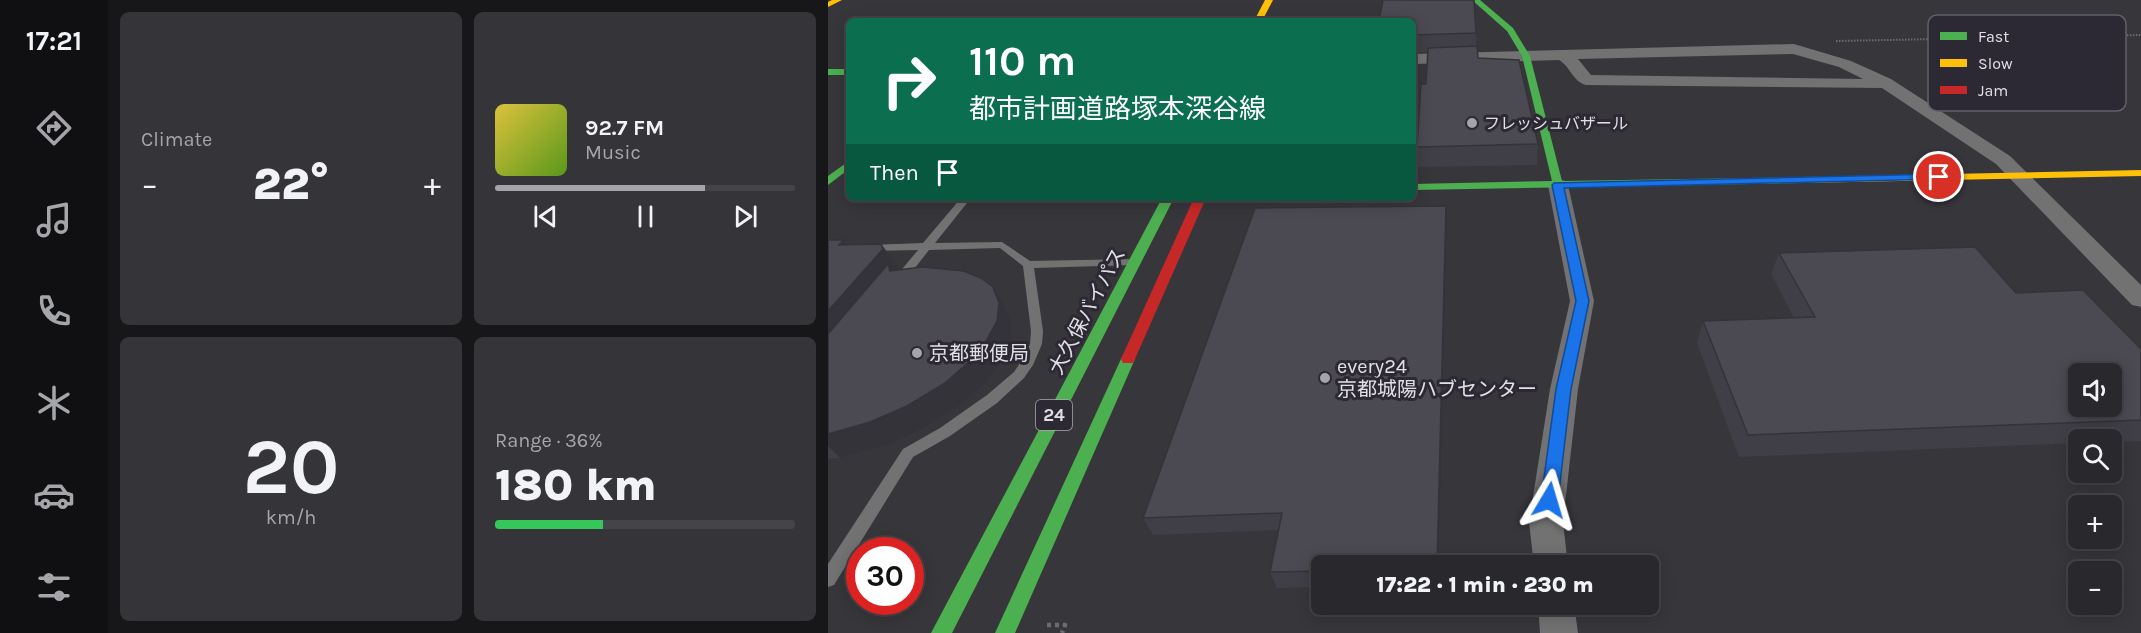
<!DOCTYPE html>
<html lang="en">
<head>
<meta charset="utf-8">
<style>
	:root { --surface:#29282c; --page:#353438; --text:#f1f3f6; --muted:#a5a6a9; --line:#454448; --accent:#a6a4aa }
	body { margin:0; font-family:Karla,"Noto Sans JP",sans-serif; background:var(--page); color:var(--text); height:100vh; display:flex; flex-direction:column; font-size:22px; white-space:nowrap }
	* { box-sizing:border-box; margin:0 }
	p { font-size:20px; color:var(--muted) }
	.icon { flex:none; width:33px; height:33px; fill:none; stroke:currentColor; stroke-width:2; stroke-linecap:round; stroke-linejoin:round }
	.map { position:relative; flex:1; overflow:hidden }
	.panel { display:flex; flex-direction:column; gap:12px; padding:12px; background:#171618; width:720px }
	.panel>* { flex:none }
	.banner { position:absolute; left:18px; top:18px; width:570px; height:183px; border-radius:9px; box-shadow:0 3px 15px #0003,0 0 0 2px var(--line); background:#0b6e4f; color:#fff; overflow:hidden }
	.buttons { position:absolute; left:1240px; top:363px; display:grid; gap:12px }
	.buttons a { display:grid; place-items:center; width:54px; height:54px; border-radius:9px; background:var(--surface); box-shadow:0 3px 15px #0003,0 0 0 2px var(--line); font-size:30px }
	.speed { position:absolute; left:18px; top:537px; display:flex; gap:12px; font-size:30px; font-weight:700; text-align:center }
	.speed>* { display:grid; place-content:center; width:78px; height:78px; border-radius:50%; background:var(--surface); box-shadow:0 3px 15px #0003,0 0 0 2px var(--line); line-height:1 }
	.speed .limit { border:9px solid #d22; background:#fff; color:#111 }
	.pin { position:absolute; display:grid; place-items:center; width:51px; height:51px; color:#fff; margin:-26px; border:3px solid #fff; border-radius:50%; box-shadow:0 2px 6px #0007 }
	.me { position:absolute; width:66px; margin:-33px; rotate:7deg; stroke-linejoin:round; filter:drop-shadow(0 0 4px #0008) }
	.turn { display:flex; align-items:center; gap:21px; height:126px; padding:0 24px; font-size:27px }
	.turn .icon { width:78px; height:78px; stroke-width:2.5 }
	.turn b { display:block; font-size:42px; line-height:51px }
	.then { display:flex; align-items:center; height:57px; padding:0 24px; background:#0003; gap:12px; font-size:22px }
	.big { font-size:45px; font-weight:800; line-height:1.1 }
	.panel .widget { flex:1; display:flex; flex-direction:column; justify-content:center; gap:9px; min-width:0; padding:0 21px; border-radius:9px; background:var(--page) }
	.panel .dial { align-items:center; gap:0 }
	.dial b { font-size:78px; line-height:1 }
	.song { display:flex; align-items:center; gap:18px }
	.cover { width:72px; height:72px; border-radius:9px; background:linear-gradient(135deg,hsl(50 70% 55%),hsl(90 70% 35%)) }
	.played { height:6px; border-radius:3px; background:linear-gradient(90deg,var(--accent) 70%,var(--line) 70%) }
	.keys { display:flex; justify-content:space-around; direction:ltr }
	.heat { display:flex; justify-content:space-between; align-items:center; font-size:33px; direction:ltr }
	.charge { height:9px; border-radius:4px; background:linear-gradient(90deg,#34c759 36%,var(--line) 0) }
	.panel .tiles { flex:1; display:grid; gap:12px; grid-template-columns:repeat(2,1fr) }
	.trip { position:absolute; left:483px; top:555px; width:348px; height:60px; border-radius:9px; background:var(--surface); box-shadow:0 3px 15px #0003,0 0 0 2px var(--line); font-weight:800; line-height:60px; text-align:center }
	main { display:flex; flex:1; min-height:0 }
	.menu { display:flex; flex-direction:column; width:108px; justify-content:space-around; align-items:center; background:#101012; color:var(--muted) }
	.menu .icon { width:42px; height:42px }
	.menu .active { color:var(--accent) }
	.menu b { font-size:27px; color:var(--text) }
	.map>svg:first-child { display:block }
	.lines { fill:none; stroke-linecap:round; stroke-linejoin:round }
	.path-far1 { stroke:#6d6d70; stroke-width:2; stroke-dasharray:1.5 1.5; stroke-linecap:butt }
	.path { stroke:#6d6d70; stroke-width:4.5; stroke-dasharray:4 4; stroke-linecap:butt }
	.lane { fill:#727273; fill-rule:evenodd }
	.street { fill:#727273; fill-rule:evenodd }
	.fast { fill:#4caf50; fill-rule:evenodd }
	.slow { fill:#ffc107; fill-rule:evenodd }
	.jam { fill:#c62828; fill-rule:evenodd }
	.wall { fill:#403f47 }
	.shaded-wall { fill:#343339 }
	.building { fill:#4b4952; stroke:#343339; stroke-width:1.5; fill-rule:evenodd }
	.route { fill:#1a73e8; stroke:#114b97; stroke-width:1.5 }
	.poi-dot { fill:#a6a4aa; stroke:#2c2934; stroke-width:2 }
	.labels { text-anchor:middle; stroke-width:6; stroke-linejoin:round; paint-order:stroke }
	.far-poi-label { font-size:16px; fill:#e1dfe6; stroke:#2c2934; text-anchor:start }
	.shield { fill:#2c2934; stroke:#aba8b1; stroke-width:1.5 }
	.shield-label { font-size:18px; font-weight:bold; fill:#e1dfe6 }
	.street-label { font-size:20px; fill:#e1dfe6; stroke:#2c2934 }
	.poi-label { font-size:20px; fill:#e1dfe6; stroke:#2c2934; text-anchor:start }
	.key { fill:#2c2934; stroke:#626069; stroke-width:1.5 }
	.key-label { font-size:16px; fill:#e1dfe6 }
</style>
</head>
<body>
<main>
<nav class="menu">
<b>17:21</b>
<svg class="icon active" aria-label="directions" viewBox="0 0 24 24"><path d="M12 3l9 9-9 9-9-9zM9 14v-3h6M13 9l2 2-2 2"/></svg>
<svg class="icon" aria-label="music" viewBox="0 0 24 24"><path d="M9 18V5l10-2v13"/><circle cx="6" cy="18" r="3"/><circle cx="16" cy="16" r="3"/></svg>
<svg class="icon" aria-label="phone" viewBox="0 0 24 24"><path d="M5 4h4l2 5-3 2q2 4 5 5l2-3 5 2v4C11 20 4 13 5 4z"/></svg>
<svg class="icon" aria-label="climate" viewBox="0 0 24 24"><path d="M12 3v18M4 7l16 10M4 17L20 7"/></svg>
<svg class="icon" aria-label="car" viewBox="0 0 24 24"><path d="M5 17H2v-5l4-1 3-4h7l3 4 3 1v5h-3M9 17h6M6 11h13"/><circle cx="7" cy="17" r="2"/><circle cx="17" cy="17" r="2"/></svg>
<svg class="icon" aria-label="filters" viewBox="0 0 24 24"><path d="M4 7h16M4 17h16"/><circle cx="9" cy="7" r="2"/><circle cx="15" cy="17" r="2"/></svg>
</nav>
<section class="panel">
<div class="tiles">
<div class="widget"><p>Climate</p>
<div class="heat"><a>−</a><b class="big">22°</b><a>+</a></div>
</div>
<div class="widget">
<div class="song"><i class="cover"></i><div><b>92.7 FM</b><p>Music</p></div></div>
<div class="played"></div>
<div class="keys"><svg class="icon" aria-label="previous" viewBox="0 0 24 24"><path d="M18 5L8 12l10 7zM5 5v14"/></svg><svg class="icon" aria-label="pause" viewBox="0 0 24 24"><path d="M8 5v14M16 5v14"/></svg><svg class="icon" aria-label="next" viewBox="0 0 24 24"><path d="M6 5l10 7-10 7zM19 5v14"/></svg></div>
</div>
<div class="widget dial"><b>20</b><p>km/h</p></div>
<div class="widget"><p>Range · 36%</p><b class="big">180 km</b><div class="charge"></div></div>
</div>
</section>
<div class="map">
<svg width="1313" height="633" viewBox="0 0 1313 633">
	<rect width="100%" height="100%" fill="#37363b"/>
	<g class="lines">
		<!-- path-far1 -->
		<path class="path-far1" d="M1008,41l305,-6"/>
		<!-- path -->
		<path class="path" d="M219,625h18l-3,8"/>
		<!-- lane -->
		<path class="lane" d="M133,198h10l-36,45 67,-1 28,19 103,-2 6,3 -6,3 -99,3 9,63 -1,13 -9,21 -9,13 -27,25 -47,33 -37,21 -79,128 -6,2v-23l75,-115 37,-21 47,-33 27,-23 8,-12 8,-16 1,-13 -8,-65 -23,-18 -71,2 -26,33 -4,1 -6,-4 25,-30 -48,1 -5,-3 5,-3 53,-2z"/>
		<!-- street -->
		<g class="street">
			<path d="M966,44l57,17 40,18 119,77 131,129v22l-9,-2 -136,-141 -114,-76 -296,-3c-13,-3 -16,-19 -27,-25l-146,4v-10zM965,54l46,13 24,12 -272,-4 -13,-16z"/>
			<path d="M730,179l7,2 3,4 26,116 -16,88 -15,133 5,44h-34l-5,-44 21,-133 20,-88 -22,-116 3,-4z"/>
			<path d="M710,604h36l4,29h-38z"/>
		</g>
		<!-- fast -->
		<g class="fast">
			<path d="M644,0h8l33,28 17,28 32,125 241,-4 5,3 -5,3 -390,7v-6l139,-3 -30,-125 -15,-25z"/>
			<rect x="0" y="69" width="21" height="6"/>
			<path d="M21,161v8l-21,16v-9z"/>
			<path d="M334,198h12l-222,435h-21z"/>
			<path d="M300,354l5,1 2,4 -120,274h-20l126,-274 2,-4z"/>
		</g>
		<!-- slow -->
		<g class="slow">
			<path d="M4,0h10l-14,7v-5z"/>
			<path d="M437,0h8l-11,21h-8z"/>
			<path d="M1313,170v6l-338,7 -5,-3 5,-3z"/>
		</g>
		<!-- jam -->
		<path class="jam" d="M366,198h12l-71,161 -2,4h-10l-2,-4z"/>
	</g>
	<!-- wall -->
	<g class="wall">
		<path d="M585,21l63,12v13l2,12 60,86 -1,21 -119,2 -1,-20 9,-63 2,-32h-15z"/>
		<path d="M619,223l-8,343h-117v21l-45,1 -7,-16 8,-42 -125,5 -10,-17z"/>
		<path d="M0,240h16l4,5 33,-1 16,21 1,5 108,39 6,16 -1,18 -11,21 -15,19 -24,22 -36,22 -35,17 -50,14 -12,1z"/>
		<path d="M951,253l237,40 125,56v92l-29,1v-2h-33v3l-340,14 -42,-114 6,-22 91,-3 -23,-44z"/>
	</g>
	<!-- shaded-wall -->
	<g class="shaded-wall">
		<path d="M618,206l1,17 -8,343h-2z"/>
		<path d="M16,240l16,21 -21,-16z"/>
		<path d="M53,244l16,21 1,5 -70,84v-43z"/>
		<path d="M165,287l13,22 6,16 -1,18 -11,21 -15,19 -24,22 -36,22 -35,17 -50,14 -12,-12v-12z"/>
	</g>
	<!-- building -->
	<g class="building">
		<path d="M555,0h91l2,33 -63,2v-14h-34z"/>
		<path d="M649,46l1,12 41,2 19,84 -121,3 4,-63h5l2,-36z"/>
		<path d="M618,206l-9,360h-115v5l-52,1 12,-59 -139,5 112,-310z"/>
		<path d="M0,240h16l-5,5 42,-1 2,5 -55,62z"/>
		<path d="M1147,247l41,46 67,-3 58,59v71l-393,15 -45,-114 112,-4 -36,-64zM1251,374h33v32h-33z"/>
		<path d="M60,264l2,7 32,-4 42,4 17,7 12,9 6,16 -2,18 -11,20 -16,20 -25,22 -38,23 -37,16 -42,12v-100z"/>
	</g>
	<!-- route -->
	<path class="route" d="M1111,174l4,1v4l-379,9 25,113 -18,88 -13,111 -3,5 -6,3 -6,-3 -2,-5 15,-111 20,-88 -24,-116 2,-2z"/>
	<!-- markers -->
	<g class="poi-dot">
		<circle cx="644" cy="123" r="6"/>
		<circle cx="89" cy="353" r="6"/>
		<circle cx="497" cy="378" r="6"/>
	</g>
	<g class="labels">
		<!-- far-poi labels -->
		<g class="far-poi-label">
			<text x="656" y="129">フレッシュバザール</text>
		</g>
		<!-- shield labels -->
		<rect class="shield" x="208" y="400" width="36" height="30" rx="4.5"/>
		<g class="shield-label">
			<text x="226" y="421">24</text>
		</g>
		<!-- street labels -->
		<g class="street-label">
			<text transform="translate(259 311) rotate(-62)" y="7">大久保バイパス</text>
		</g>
		<!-- poi labels -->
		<g class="poi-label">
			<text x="101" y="360">京都郵便局</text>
			<text x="509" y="373">every24<tspan x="509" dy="23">京都城陽ハブセンター</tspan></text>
		</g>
	</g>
	<!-- legend -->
	<rect x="1100" y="15" width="198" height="96" rx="9" class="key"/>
	<rect x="1112" y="32" width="27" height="8" fill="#4caf50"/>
	<rect x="1112" y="59" width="27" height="8" fill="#ffc107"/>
	<rect x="1112" y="86" width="27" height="8" fill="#c62828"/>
	<g class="key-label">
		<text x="1150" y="42">Fast</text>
		<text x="1150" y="69">Slow</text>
		<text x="1150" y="96">Jam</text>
	</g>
</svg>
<div class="buttons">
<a><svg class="icon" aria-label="sound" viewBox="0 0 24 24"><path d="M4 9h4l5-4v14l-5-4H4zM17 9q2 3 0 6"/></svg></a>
<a><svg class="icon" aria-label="search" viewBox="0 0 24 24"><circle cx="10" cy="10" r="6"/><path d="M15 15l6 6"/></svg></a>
<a>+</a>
<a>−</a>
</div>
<div class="speed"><div class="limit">30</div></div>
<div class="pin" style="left:1111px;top:177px;background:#d93025"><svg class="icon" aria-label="arrive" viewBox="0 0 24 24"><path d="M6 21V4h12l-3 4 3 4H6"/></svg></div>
<svg class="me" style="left:721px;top:500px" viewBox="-20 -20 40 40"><path d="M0-17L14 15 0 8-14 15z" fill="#1a73e8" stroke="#fff" stroke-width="4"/></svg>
<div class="trip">17:22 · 1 min · 230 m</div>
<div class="banner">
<div class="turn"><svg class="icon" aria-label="right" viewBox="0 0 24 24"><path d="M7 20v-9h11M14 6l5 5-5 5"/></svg><div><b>110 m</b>都市計画道路塚本深谷線</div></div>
<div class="then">Then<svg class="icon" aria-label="arrive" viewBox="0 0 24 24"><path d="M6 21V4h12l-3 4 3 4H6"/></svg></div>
</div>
</div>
</main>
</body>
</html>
